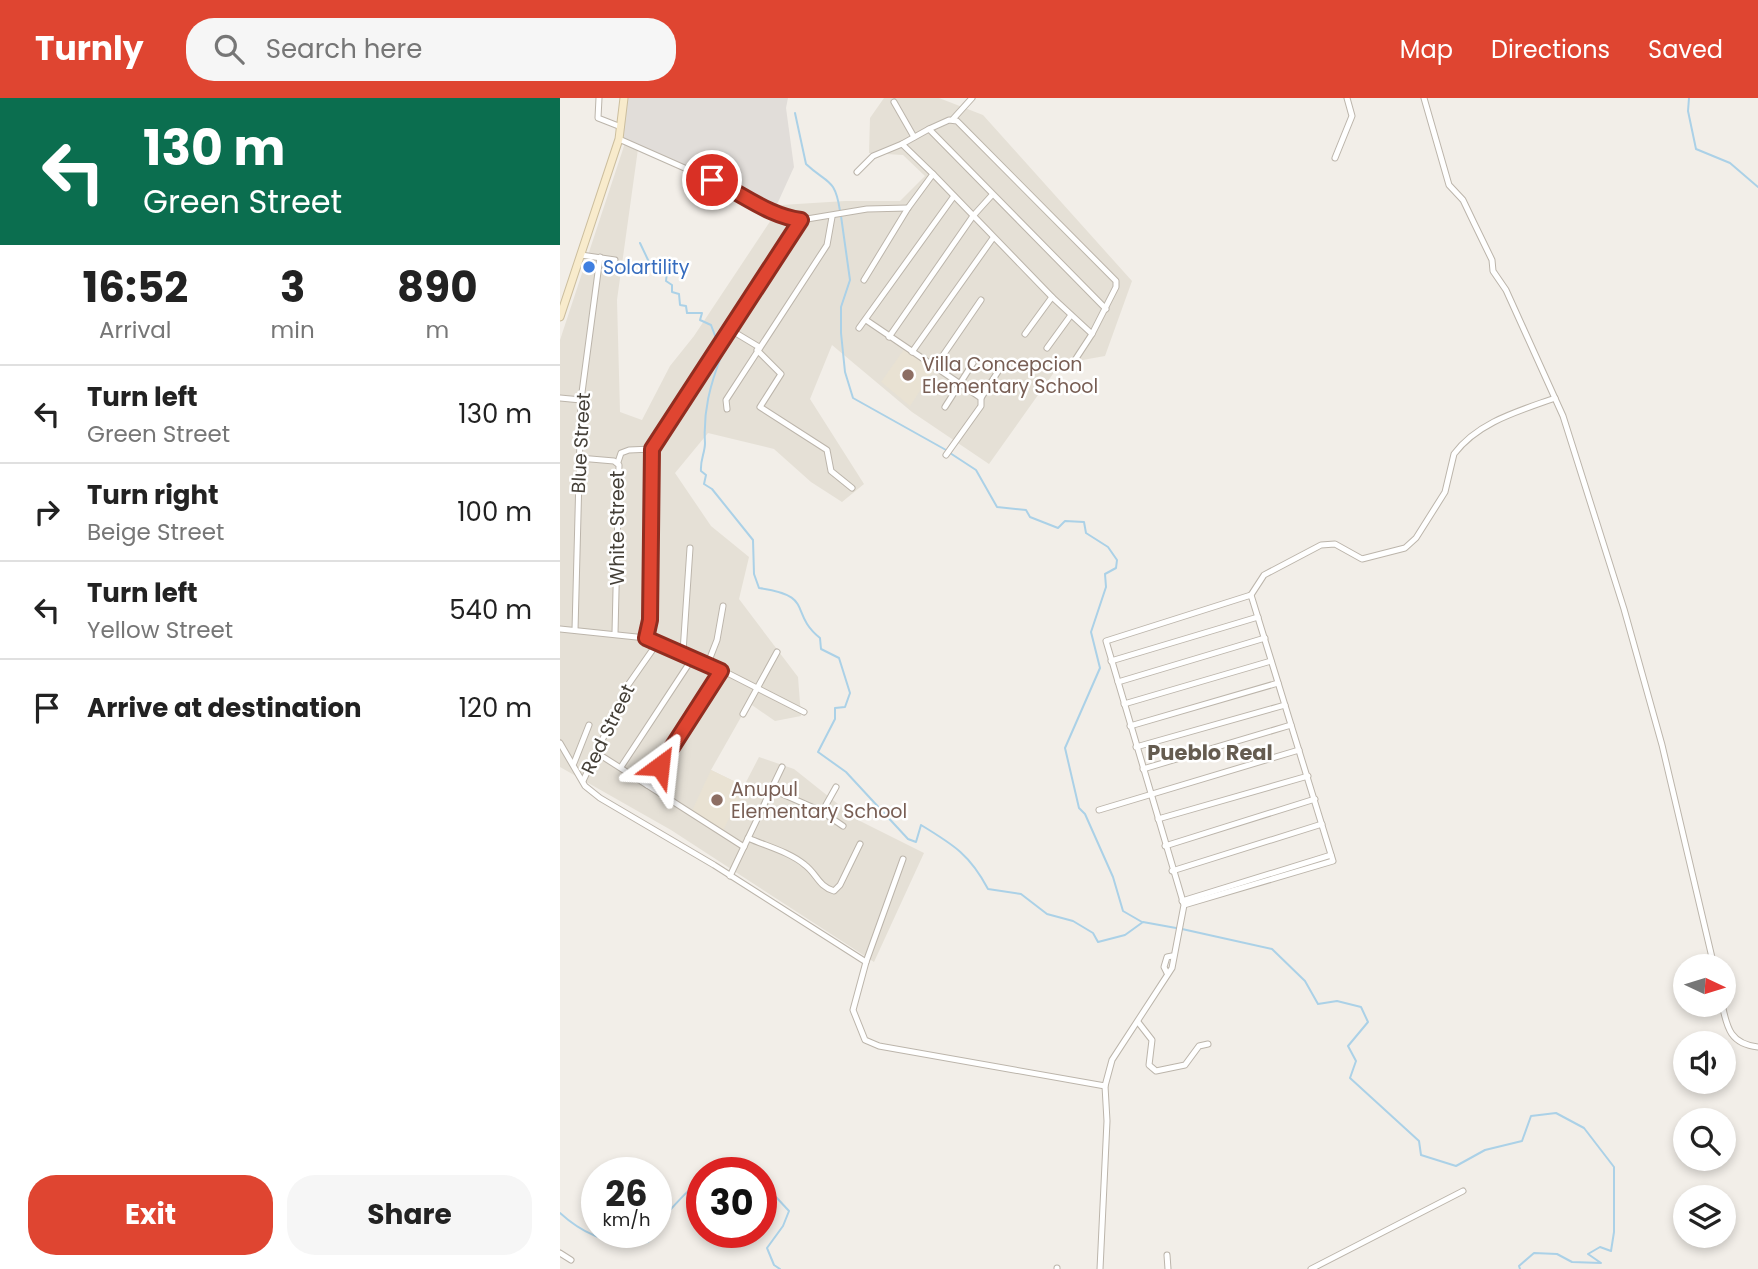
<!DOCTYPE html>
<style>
:root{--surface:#fff;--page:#f6f6f6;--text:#222;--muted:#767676;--line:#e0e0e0;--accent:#df4531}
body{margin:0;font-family:Poppins,sans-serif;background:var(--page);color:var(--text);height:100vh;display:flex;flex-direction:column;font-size:26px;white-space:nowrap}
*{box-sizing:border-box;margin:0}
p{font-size:23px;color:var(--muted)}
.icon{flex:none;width:38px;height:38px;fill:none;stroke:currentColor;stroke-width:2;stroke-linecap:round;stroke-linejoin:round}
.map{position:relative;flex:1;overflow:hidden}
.side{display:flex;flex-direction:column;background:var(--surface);width:560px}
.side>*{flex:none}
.top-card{background:#0b6e4f;color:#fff;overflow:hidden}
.needle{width:46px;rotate:94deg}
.fabs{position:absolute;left:1113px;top:856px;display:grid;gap:14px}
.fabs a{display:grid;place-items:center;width:63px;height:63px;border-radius:50%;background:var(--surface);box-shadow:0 4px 10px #0003;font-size:35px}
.speed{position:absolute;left:21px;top:1059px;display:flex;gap:14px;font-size:35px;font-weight:700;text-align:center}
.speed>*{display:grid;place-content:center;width:91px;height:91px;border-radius:50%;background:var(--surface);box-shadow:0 4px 10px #0003;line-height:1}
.speed small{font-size:18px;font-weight:400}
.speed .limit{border:10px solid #d22;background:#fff;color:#111}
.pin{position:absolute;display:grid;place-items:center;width:60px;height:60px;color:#fff;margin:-30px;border:4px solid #fff;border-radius:50%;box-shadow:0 2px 7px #0007}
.me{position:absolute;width:77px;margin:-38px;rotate:30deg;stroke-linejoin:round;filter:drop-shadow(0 0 5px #0008)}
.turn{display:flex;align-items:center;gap:24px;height:147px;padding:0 28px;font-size:32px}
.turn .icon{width:91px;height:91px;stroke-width:2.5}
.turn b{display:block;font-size:49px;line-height:60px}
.eta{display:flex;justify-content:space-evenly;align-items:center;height:119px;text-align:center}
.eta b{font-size:42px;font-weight:700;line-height:49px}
.primary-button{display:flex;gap:14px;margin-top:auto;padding:14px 28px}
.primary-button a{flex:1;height:80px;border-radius:28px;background:var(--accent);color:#fff;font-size:28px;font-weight:700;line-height:80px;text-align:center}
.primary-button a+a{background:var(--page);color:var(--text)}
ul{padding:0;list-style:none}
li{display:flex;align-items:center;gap:21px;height:98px;padding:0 28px;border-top:2px solid var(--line)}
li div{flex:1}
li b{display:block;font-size:26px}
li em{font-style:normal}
header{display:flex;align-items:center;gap:42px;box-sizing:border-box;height:98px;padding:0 35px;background:var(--accent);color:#fff}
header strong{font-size:33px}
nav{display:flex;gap:38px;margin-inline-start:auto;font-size:24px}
.search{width:490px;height:63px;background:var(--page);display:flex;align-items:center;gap:18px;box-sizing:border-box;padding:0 24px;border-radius:28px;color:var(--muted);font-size:26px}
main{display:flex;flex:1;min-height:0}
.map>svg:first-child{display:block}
.residential{fill:#e5e0d6}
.industrial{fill:#e1ddd9}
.education{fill:#e9e2d3}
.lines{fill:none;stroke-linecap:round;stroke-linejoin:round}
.stream{stroke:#abd1e7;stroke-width:2}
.street-casing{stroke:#bcb5ab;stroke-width:7}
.secondary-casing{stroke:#ccbe9d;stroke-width:9}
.street{stroke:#fff;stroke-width:5}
.secondary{stroke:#f8ebcc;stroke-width:7}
.route-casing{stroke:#912d20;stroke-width:18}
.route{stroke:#df4531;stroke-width:12}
.shop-dot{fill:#3f7fe0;stroke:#fff;stroke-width:2.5}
.education-dot{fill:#8d6e63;stroke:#fff;stroke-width:2.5}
.labels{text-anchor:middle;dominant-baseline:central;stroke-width:5;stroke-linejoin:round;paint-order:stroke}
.shop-label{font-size:19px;fill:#366cbe;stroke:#fff;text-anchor:start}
.education-label{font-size:19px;fill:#785e54;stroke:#fff;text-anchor:start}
.street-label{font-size:19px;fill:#443f37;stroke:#fff}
.neighbourhood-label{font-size:21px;font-weight:bold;fill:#655c50;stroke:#fff}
</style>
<header>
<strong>Turnly</strong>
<div class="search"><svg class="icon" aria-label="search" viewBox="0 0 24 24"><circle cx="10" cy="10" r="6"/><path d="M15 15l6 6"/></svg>Search here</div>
<nav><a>Map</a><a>Directions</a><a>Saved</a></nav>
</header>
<main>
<section class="side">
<div class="top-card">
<div class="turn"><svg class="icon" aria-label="left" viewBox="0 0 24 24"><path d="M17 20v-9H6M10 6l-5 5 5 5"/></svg><div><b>130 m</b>Green Street</div></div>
</div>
<div class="eta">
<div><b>16:52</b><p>Arrival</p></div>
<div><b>3</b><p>min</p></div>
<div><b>890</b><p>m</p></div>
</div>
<ul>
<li><svg class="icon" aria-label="left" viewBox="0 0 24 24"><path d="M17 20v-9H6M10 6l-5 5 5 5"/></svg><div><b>Turn left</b><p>Green Street</p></div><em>130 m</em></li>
<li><svg class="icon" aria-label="right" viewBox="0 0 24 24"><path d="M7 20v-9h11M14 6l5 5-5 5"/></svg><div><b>Turn right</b><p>Beige Street</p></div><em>100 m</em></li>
<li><svg class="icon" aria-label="left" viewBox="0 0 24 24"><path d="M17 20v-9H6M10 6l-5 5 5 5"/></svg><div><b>Turn left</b><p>Yellow Street</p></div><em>540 m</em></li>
<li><svg class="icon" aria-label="arrive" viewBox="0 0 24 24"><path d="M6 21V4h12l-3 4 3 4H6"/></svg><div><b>Arrive at destination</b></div><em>120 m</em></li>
</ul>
<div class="primary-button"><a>Exit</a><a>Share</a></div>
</section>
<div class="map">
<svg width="1198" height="1171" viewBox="0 0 1198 1171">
<rect width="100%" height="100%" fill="#f2eee8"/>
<path class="residential" d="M324,0H379L423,17L572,183L545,258L500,266L429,366L352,314L272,247L250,301L304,386L282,404L251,384L214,351L148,335L115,375L151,428L189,459L179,501L238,579L241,618L215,623L189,605L151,672L184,688L199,659L234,671L298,722L364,755L314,864L111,732L0,669V242L65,45L78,51L57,202L60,314L82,322L110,268L134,238L221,107L285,103H340L365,78L343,57L309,55L310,20Z"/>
<path class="industrial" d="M67,0H228L226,10L234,69L214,113L63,42Z"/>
<g class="education">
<path d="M345,250L375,270L350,308L321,284Z"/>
<path d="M151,672L184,688L163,733L131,715Z"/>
</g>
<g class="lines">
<g class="stream">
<path d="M1129,0L1128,13L1136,51L1170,65L1198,89"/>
<path d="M235,15L246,66C267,86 275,79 280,113"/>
<path d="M281,118L290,182L281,209V235L285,274L293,300L386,352"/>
<path d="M80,145L89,164L107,174L106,183L112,187V194L119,196L120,207L126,208L127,215H142L140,222L151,227L162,256C150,287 143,313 145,345C145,355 140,362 141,373L146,377L144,386L152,391L193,442L194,476L199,490C256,498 228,514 260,540L261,551L279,560L290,595L285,609L275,610V621L258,654L286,674L348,741L356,744L361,727C394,747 410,757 428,791L461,796L487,816L513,823L533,835L538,844L565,837L583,824L616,830"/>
<path d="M390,355L416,372L437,409L466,412L470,419L498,430L505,423L524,424L526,435L548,449L557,462L556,470L545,476L546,489L531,534L540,570L505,650L519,710L525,716L553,779L563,813L582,824"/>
<path d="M622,831L712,851L745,883L758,906L777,903L801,909L808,924L788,948L796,963L790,980L859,1043L861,1057L896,1068L925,1052L962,1043L971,1018L996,1015L1024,1030L1054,1069V1134L1051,1153L1040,1149L1028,1156L1041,1165L1012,1164L997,1156L974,1155L959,1168L960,1171"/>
<path d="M201,1102L216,1099L229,1113L223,1128L207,1150L214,1167L220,1171"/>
<path d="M0,1115C25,1138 54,1149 88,1144L95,1134"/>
<path d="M96,1132C101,1120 130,1089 142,1082"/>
</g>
<defs>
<g id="street">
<path d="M39,0L38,20L61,29"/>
<path d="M864,0L889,87L903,102L914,125L932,162L933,173L946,192L1003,318L1064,511L1102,647L1154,868"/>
<path d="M334,4L354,39"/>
<path d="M393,21L412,0"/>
<path d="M369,31L389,22L397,23L556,183V189L532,236"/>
<path d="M59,41L181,95L224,120L241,122L307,111L348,110"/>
<path d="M775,60L792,18L787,0"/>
<path d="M297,74L313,58L342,46"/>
<path d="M373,76L492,199L532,236L515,262"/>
<path d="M21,157L55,162"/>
<path d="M304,182L348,110L373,76L342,46L369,31L546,211"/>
<path d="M306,222L421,300V308L386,357"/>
<path d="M299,230L394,98"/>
<path d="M169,231L199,249"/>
<path d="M465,236L492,199"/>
<path d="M329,239L413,118L432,97"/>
<path d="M487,250L511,217"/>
<path d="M197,252L221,276L200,309L267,352L271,373L292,390"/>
<path d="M352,254L433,140"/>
<path d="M375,269L421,202"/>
<path d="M0,300L21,302"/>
<path d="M421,300L439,272"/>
<path d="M385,309L413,265"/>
<path d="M167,311L166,302L267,147L272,119"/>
<path d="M19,360L54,363L59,367L55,535"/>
<path d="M58,364L61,355L69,352L92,351"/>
<path d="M691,497L704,477L761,447L775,446L802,461L845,450L856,440L885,394L894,356C918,324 959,313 995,300"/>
<path d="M0,531L86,540L134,558L244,614"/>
<path d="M15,532L21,302L40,159"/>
<path d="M86,540L90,522L92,351L241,122"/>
<path d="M123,554L130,450"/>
<path d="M551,563L698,519"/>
<path d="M148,565L157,542L163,508"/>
<path d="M558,584L705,540"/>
<path d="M564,606L711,563"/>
<path d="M183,616L217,554"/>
<path d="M570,628L718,585"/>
<path d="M0,645L25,688L40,700L154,767L306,864L293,912L305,942L319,948L545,988"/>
<path d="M576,649L725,607"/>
<path d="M37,655L184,749"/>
<path d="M14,665L29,627"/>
<path d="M61,669L134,558"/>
<path d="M583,671L731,627"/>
<path d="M23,683L68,587L98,544"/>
<path d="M87,687L161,573"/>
<path d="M211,691L261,713L283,728"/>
<path d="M539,712L739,652"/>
<path d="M262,714L276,689"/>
<path d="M598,721L748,678"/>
<path d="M188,740C206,748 230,754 245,767C257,776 258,788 274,793L280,787L300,746"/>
<path d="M605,748L755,701"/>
<path d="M612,773L762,726"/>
<path d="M170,778L222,669"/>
<path d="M622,803L771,757"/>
<path d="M306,864L343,761"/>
<path d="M607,875L604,869L607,859L612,858"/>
<path d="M1162,906C1167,931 1171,946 1198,949"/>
<path d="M578,924L592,942L589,967L596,973L625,967L639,948L648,946"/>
<path d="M0,1155L11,1162"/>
<path d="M607,1157L608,1171"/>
<path d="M497,1170V1171"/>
<path d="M540,1171L547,1023L545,988L552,962L612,870L624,807L546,543L691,497L773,763L624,807"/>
<path d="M751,1171L903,1093"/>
</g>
<path id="secondary" d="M0,219L59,41L64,0"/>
</defs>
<use href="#street" class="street-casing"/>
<use href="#secondary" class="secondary-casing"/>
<use href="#street" class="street"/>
<use href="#secondary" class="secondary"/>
</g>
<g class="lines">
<defs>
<path id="route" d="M100,668L161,573L86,540L90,522L92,351L241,122C208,118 182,95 152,82"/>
</defs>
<use href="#route" class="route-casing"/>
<use href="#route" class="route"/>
</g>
<circle class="shop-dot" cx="29" cy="169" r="7"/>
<g class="education-dot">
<circle cx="348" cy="277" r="7"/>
<circle cx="157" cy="702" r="7"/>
</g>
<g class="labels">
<g class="shop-label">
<text x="43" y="169">Solartility</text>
</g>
<g class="education-label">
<text x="362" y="266">Villa Concepcion<tspan x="362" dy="22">Elementary School</tspan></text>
<text x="171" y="691">Anupul<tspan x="171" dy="22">Elementary School</tspan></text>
</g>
<g class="street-label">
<text transform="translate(21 345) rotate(-87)">Blue Street</text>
<text transform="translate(57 430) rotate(-90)">White Street</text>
<text transform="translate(48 631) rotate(-64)">Red Street</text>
</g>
<g class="neighbourhood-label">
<text x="650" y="654">Pueblo Real</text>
</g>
</g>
</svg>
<div class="fabs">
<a><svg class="needle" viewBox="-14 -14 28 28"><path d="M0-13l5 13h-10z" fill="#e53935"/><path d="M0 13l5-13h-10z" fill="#767676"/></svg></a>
<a><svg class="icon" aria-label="sound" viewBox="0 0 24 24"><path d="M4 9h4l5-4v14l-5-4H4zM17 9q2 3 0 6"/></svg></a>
<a><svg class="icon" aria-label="search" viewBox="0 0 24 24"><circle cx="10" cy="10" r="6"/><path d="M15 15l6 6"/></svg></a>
<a><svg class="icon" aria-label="layers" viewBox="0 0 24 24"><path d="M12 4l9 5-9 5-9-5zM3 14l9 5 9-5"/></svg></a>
</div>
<div class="speed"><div>26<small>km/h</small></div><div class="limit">30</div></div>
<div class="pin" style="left:152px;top:82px;background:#d93025"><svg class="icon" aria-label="arrive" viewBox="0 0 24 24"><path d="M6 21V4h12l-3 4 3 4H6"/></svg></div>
<svg class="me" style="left:100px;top:668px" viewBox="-20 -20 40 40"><path d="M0-17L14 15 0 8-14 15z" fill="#df4531" stroke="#fff" stroke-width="4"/></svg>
</div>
</main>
